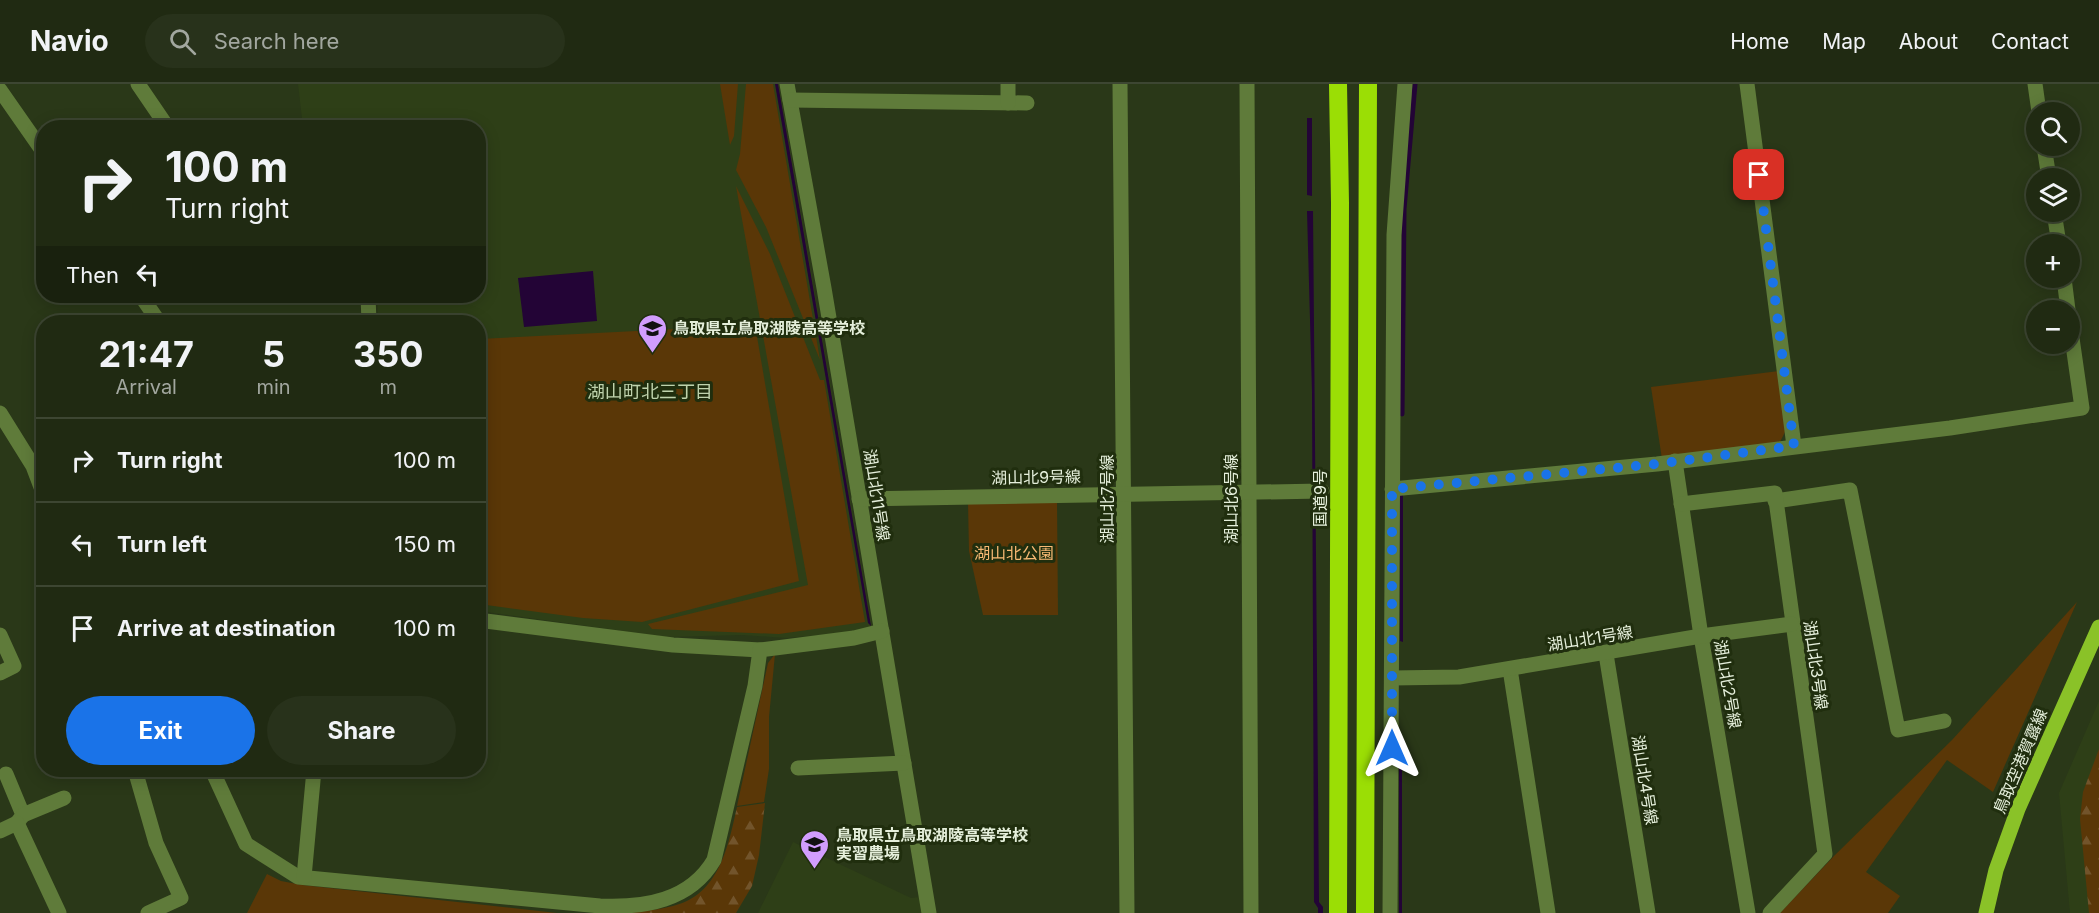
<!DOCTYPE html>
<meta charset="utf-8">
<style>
:root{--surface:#202a12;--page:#28321b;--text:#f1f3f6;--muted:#a2a79f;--line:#3d4632;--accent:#1a73e8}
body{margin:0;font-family:Inter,"Noto Sans JP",sans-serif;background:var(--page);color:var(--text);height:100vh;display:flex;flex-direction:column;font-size:22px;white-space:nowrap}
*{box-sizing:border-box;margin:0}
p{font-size:20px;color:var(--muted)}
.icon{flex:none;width:33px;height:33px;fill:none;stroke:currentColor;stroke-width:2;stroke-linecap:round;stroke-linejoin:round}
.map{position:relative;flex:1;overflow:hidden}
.sheet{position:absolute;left:36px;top:231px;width:450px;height:462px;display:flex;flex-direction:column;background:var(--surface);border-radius:24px;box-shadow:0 3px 15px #0003,0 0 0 2px var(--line)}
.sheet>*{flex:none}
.top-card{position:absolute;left:36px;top:36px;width:450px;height:183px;border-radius:24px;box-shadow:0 3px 15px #0003,0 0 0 2px var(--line);background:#202a12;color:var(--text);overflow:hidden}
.controls{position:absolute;left:2026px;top:18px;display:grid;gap:12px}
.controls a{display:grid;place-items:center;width:54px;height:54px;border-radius:50%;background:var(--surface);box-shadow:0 3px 15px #0003,0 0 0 2px var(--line);font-size:30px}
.pin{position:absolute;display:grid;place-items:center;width:51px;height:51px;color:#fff;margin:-26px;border-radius:12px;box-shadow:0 3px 9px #0006}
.me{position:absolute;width:66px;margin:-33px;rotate:0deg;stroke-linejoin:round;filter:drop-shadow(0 0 4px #0008)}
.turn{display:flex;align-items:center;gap:21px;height:126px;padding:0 30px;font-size:27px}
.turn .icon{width:78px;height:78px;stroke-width:2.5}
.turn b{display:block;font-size:42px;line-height:51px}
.then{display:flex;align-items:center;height:57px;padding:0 30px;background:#0003;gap:12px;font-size:22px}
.eta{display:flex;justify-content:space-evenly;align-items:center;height:102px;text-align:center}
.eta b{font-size:36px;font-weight:700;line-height:42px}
.cta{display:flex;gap:12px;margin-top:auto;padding:12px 30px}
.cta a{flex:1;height:69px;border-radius:36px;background:var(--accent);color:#fff;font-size:24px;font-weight:700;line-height:69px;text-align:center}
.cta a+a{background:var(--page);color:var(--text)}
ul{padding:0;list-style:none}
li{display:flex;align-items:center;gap:18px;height:84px;padding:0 30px;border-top:2px solid var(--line)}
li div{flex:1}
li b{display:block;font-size:22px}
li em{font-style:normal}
header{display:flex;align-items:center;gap:36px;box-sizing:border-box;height:84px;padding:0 30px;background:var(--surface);border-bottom:2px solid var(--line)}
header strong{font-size:28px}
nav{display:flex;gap:33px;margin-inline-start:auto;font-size:21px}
.search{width:420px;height:54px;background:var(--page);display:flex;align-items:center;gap:15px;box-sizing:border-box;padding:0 21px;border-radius:33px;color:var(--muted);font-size:22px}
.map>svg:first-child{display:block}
.built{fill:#2e3f17}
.green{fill:#5a3707}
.forest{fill:url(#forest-firs)}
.water{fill:#230436}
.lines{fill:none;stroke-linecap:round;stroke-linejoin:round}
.stream{stroke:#230436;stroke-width:5}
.minor{stroke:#5f7b3a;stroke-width:15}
.major{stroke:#8ac228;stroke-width:15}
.highway{stroke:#9bde05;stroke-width:18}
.route{stroke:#1a73e8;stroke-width:10;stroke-dasharray:0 18}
.labels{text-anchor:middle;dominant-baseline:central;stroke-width:6;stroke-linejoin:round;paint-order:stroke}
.poi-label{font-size:16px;font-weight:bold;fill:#e5efdb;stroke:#202e0e;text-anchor:start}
.street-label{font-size:16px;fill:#e5efdb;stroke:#202e0e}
.park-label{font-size:16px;fill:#f7b974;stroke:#202e0e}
.neighbourhood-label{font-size:18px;fill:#bfd2ac;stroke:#202e0e}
</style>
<header>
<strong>Navio</strong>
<div class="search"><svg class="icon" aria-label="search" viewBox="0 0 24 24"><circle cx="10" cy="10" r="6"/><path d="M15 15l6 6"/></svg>Search here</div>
<nav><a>Home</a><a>Map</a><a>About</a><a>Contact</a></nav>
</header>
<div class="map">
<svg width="2099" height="829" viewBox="0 0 2099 829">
<defs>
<pattern id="forest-firs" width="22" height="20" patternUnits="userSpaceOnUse" patternTransform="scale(1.5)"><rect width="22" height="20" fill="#5a3707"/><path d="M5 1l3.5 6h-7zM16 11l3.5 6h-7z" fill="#72542b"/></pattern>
</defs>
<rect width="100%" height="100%" fill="#2a3818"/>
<g class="built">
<path d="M298,0H779L872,543L845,549L786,554L742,551L666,553L479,527L478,238H378L377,212H478V44L303,43Z"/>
<path d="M2099,617V829H2070L2059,709Z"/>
<path d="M793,758L911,814L920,813L923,829H758Z"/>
</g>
<g class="green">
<path d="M720,0H738L734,52L730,61Z"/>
<path d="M746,0H773L820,276L766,143L736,86L740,70Z"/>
<path d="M736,102L770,170L820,296H824L865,538L779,550L652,545L648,540L808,501Z"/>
<path d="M755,241L799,497L642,538L583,534L479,520V255Z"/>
<path d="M1779,287L1787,344L1780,358L1662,375L1651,303Z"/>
<path d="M1057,415L1058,531H983L969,467L968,418Z"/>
<path d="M2077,518L1993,708L1947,676L1866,788L1900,812L1888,829H1780L1834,772L1952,656Z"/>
<path d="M775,570L769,633V685L764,718L737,722L768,579Z"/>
<path d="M267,790L281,797L302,801L557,829H247Z"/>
</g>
<g class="forest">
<path d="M2099,665V829H2089L2080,735L2083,708Z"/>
<path d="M765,719L759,771L752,802L736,829H627C642,827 658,826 673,822C719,811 728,763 737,723Z"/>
</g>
<g class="water">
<path d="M775,0H778L789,63L871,542L868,539Z"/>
<path d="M1307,34H1312V112L1307,111Z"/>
<path d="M1307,127H1313L1319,818L1323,823V829H1318V824L1314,818L1312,308Z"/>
<path d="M593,187L597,237L524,243L518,194Z"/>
<path d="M1400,410H1403V558L1400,557Z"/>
<rect x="1399" y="650" width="3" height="179"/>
</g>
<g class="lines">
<path class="stream" d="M1402,330L1404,125L1415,0"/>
<g class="minor">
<path d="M138,0L168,44"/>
<path d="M787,0L824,204L929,829"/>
<path d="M1120,0L1127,829"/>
<path d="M1247,0L1251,829"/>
<path d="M1747,0L1794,362"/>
<path d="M2035,0L2039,28"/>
<path d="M0,6L44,69"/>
<path d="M790,16L1027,19"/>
<path d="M1008,19V0"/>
<path d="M2044,62L2049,94"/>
<path d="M2054,128L2059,160"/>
<path d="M2064,194L2068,226"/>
<path d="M141,212L159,238"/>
<path d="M368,212L369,238"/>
<path d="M0,329L33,382L44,411"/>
<path d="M1675,377L1701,552L1748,829"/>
<path d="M1392,405L1657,380L1950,344L2082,324L2070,240"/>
<path d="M859,415L1322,407"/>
<path d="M1775,417L1850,406L1898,646L1944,637"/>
<path d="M1681,420L1775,409L1825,770L1770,829"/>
<path d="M478,536L673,561L760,566"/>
<path d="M0,551L14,582L0,589"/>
<path d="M1606,570L1648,829"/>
<path d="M1510,585L1548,829"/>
<path d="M1392,594L1459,593L1701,552L1792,540"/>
<path d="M798,684L904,679"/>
<path d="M135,686L156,759L181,814L148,829"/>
<path d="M212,686L246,760L298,793L600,822C644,824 690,817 714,776L755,602L760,566L854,554L882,547"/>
<path d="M6,690L23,731L17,739"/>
<path d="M23,731L64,714"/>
<path d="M0,747L17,739L59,829"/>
<path d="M304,793L314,686"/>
<path d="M1390,829L1394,151L1405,0"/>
</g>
<path class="major" d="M1986,829L1996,786L2018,725L2099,543"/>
<g class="highway">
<path d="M1338,0L1340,119L1338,829"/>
<path d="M1365,829L1368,0"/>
</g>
</g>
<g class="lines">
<path class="route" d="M1392,664V405L1657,380L1794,362L1759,91"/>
</g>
<defs>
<symbol id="school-pin" viewBox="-11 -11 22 30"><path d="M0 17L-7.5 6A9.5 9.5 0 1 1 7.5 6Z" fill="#d19dfd" stroke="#202e0e"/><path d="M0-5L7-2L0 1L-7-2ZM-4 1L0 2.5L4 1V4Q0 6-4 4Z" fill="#111"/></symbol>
</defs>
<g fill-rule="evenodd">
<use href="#school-pin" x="636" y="228" width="33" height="45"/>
<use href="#school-pin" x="798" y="744" width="33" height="45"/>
</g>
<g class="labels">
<g class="poi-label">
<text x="673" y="244">鳥取県立鳥取湖陵高等学校</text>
<text x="836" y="751">鳥取県立鳥取湖陵高等学校<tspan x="836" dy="18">実習農場</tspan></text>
</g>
<g class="street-label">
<text transform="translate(1036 393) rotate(-1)">湖山北9号線</text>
<text transform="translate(877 411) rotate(81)">湖山北11号線</text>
<text transform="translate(1320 414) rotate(-90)">国道9号</text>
<text transform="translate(1107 415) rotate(-90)">湖山北7号線</text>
<text transform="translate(1231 415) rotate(-90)">湖山北6号線</text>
<text transform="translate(1590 554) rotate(-9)">湖山北1号線</text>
<text transform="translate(1816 581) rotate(82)">湖山北3号線</text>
<text transform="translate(1728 600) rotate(80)">湖山北2号線</text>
<text transform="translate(2020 677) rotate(-67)">鳥取空港賀露線</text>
<text transform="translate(1645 696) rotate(81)">湖山北4号線</text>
</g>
<g class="park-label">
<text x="1014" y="469">湖山北公園</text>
</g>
<g class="neighbourhood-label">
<text x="650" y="307">湖山町北三丁目</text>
</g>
</g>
</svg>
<div class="controls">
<a><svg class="icon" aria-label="search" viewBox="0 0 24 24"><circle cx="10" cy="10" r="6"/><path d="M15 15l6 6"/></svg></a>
<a><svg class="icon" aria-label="layers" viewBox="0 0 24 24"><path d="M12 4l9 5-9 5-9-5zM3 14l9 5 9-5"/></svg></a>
<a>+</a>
<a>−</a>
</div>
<div class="pin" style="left:1759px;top:91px;background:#d93025"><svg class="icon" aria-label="arrive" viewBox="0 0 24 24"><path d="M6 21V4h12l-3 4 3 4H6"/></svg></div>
<svg class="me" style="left:1392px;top:664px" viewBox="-20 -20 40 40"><path d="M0-17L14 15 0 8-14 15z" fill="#1a73e8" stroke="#fff" stroke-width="4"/></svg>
<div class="top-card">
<div class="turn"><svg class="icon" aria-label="right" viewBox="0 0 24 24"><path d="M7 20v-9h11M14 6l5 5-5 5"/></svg><div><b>100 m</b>Turn right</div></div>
<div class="then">Then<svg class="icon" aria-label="left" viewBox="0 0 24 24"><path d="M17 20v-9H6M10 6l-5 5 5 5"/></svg></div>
</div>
<section class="sheet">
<div class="eta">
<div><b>21:47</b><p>Arrival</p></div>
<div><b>5</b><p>min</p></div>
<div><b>350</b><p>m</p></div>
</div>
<ul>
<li><svg class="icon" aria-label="right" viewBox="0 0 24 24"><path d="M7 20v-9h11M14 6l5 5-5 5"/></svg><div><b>Turn right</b></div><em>100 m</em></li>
<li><svg class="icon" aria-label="left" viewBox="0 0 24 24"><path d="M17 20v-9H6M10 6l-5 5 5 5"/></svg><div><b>Turn left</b></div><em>150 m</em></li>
<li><svg class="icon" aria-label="arrive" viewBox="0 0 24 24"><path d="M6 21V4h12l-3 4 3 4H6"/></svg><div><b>Arrive at destination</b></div><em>100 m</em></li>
</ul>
<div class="cta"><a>Exit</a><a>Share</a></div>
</section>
</div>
